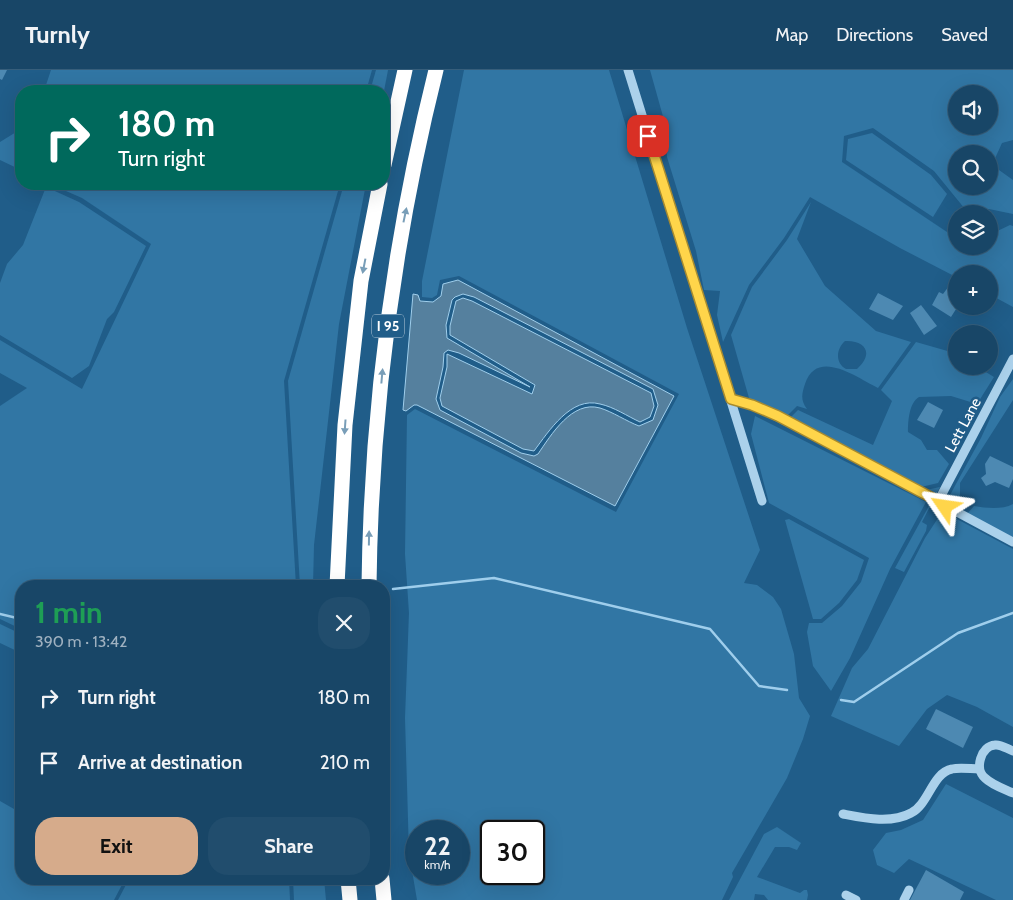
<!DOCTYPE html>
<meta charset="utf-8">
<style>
:root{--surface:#184667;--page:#214d6d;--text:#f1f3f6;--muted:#9fb1c0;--line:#365e7b;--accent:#d6ab8b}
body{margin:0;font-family:Cabin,sans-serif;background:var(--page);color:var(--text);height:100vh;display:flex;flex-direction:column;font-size:19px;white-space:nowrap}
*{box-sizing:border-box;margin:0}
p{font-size:16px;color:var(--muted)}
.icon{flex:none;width:28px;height:28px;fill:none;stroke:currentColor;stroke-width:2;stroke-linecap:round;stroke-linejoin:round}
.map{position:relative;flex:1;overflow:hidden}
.side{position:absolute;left:15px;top:510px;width:375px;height:305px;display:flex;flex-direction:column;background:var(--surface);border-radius:20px;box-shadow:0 5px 20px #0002,0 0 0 1px var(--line)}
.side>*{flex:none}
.top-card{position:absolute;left:15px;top:15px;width:375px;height:105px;border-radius:20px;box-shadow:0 5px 20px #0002,0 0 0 1px var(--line);background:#00695c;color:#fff;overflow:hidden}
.controls{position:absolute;left:948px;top:15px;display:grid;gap:10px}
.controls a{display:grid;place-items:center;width:50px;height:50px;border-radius:50%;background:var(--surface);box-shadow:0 5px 20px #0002,0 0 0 1px var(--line);font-size:25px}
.speed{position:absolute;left:405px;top:750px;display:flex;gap:10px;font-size:25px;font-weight:700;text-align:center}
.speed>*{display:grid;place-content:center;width:65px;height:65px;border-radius:50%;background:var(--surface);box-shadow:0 5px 20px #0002,0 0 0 1px var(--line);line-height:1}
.speed small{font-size:12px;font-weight:400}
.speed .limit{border:2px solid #111;border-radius:8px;background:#fff;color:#111}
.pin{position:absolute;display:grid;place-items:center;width:42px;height:42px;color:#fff;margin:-21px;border-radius:10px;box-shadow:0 2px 8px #0006}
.me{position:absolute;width:55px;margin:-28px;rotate:302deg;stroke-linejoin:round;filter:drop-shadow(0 0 4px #0008)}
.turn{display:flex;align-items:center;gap:18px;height:105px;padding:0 20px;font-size:22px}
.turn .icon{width:65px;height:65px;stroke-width:2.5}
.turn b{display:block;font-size:35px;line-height:42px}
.round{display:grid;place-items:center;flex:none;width:52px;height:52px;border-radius:20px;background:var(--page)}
.head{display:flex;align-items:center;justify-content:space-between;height:85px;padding:0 20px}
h1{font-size:30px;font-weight:700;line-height:38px;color:#1e9e55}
.cta{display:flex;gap:10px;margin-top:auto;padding:10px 20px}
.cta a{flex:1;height:58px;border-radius:20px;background:var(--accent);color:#111;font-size:20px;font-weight:700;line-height:58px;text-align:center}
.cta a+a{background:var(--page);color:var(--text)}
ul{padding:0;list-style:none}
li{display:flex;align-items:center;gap:15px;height:65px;padding:0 20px}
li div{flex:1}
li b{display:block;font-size:19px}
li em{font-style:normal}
header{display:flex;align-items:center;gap:30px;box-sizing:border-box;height:70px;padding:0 25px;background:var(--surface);border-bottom:1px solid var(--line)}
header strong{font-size:24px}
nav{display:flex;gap:28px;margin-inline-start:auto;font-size:18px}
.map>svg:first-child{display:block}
.green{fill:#3176a4;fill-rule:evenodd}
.water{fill:#55809e;stroke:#9fceec;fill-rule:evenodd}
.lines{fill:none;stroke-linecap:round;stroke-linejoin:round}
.stream{stroke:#9fceec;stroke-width:2.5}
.building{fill:#4d89b2}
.minor{stroke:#abd1eb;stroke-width:9}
.highway{stroke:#fff;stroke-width:15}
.oneway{fill:#799eb8}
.route-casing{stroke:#a68a30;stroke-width:12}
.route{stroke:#ffd54a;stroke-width:9}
.labels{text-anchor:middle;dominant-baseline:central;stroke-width:5;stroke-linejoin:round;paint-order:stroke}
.shield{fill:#205d89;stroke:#bccedc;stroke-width:1}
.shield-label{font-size:14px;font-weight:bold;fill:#fff}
.street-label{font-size:15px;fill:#fff;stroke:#205d89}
</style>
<header>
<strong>Turnly</strong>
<nav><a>Map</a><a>Directions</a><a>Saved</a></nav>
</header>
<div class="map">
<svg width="1013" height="830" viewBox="0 0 1013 830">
<rect width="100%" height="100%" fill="#205d89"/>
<g class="green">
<path d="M51,0H372L366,21H44Z"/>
<path d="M376,0H388L384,21H370Z"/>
<path d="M464,0H609L687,258L760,480L744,513L757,515L773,527L781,539L794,584L799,628L810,646L803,669L787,708L732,803L733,807L722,830H417L409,783L405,648L409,543L405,484L407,345L415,339L616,442L679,324L459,206L440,210L437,225L432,228L422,227V211ZM416,761H459V804H416ZM491,761H534V804H491Z"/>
<path d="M650,0H1013V70L1002,73L992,95L1013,110V144L989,139H965L934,101L873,58L844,66L842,92L956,168V176H989V165L1010,155L1013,156V237L989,224V204H956V207L900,178L810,127L784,168L749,215L723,272L717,245L720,221L704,220L696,181L667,87L664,50ZM956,24H989V56H956ZM956,84H989V116H956Z"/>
<path d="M21,59V100L0,90V72Z"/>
<path d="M872,63L931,105L947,124L933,147L846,90L848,69Z"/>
<path d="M50,114H340L284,311L296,516H21V559L0,549V336L27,318L0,303V270L82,319L151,174L82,128Z"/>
<path d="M344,114H366L339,254L314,475L313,516H300L288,311Z"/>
<path d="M46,117L79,132L146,176L114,242L107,249L89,296L72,308L0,265V213L7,194L23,175Z"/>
<path d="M811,132L797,169L825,216L876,261L911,272L878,318C856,307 817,278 805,314C802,323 800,330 807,339L797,336L786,347L921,421L940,417L922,452L927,455L926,461L904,502L895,498L930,434L929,429L757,342H753L731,265L752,217L787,170ZM845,271C866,270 874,284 857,299H846C835,293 836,279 845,271Z"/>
<path d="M916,272L951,282L956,285V296H976L994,307L977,334L951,326L919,327C909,333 908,351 908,362L921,370L927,380H937L949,394L938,413L921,417L790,348L798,340L873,375L892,331L881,320Z"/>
<path d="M1013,309V330L960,413V430L950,425L981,368L1000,327Z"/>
<path d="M755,346L926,432L890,499L850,588L831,621L813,596L807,562L809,553H822L842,536L861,512L869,488L769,433L751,364Z"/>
<path d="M1013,434V468L967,444L974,436C986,438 1002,440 1013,434Z"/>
<path d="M940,445L953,447L1013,479V657L977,637L947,625L927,639L899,676L831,646L852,598L868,579L925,468Z"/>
<path d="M789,449L864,490L857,510L839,533L821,549H813L785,450Z"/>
<path d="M0,554L21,564V583L0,573Z"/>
<path d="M946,714L1013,748V830H996L909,789L894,803L877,795L873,780L886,763L901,760L923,750Z"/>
<path d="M0,731L21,743V809H125L114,830H0Z"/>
<path d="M777,757L801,773L797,780L789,777H775L757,807L800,823L804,820H807L808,825L807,830H768L764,825L755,824L754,830H729L764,764Z"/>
<path d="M129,809H289L290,830H118Z"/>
<path d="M293,809H324L326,830H294Z"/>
</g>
<g class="water">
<path d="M458,210L674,326L615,436L417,335H414L406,341L403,340L413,224L418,225L420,231L433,232L441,226L443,214ZM463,224L474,227L653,319L658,335L653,350L639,356C626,351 613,342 600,338C572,330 551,365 538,384L534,386L521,383L440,340L436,329L443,297L444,283L448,280L459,283L530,317L447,268L446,255L452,230L455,227Z"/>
<path d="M463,228L472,231L651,323L654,336L650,347L640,352C627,346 614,337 600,334C571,326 549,361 534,381L523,379L442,336L440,328L447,297V284L532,324L535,315L450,265V256L456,231Z"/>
</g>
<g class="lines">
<g class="stream">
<path d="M393,519L494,508L710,559L759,616L787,620"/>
<path d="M0,544L21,549"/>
<path d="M841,630L854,632L958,563L1013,543"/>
</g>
</g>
<g class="building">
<path d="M0,0H7L2,10L0,9Z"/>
<path d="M949,216L956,221V236H958L951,247L932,235L939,222L943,224Z"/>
<path d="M878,223L903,236L893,250L869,239Z"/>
<path d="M921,235L937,256L924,265L910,243Z"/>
<path d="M928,332L943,340L934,358L917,350Z"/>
<path d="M990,386L1013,397V409L1009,418L995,412L986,416L981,408L986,404L985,394Z"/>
<path d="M936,639L973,657L963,678L926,659Z"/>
<path d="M926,800L964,822L960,830H910Z"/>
</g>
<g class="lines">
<g class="minor">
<path d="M628,0L762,431"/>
<path d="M731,329L752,335L778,346L1013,472"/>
<path d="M943,434L941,426L1013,289"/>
<path d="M1013,681C1007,679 1001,674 995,675C981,676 974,699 985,708C992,715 1004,719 1013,723"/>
<path d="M843,744C864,748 891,754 911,743C929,734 932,703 952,699C960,697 971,699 979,699"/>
<path d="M846,825L856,830"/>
<path d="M904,830L909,820"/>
</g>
<g class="highway">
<path d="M384,95L405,0"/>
<path d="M337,516L345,355L361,211L380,114"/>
<path d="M369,516C371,343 394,168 436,0"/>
<path d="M348,809L350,830"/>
<path d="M382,809L384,830"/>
</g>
</g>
<defs><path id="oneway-solid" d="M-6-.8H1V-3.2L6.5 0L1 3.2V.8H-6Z" transform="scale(1.25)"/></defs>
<g class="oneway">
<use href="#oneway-solid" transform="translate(405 145) rotate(-78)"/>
<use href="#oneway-solid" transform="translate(364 196) rotate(101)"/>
<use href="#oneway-solid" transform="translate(382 306) rotate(-85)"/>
<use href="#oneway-solid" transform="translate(345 357) rotate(94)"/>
<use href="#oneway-solid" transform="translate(369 468) rotate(-89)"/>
</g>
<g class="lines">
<defs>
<path id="route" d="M648,66L731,329L752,335L778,346L938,431L945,437"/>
</defs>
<use href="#route" class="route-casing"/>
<use href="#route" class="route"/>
</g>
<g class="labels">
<rect class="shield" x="372" y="244.5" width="32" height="23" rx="4"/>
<g class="shield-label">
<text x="388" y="256">I 95</text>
</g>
<g class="street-label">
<text transform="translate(963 355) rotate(-62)">Lett Lane</text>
</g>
</g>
</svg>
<div class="controls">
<a><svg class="icon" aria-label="sound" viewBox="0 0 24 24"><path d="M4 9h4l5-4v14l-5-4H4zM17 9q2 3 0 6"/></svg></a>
<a><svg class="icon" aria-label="search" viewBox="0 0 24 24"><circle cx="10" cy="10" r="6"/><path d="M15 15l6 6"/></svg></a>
<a><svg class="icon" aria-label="layers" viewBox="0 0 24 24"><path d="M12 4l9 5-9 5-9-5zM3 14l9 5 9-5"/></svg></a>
<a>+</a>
<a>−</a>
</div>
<div class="speed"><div>22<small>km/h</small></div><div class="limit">30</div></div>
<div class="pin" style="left:648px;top:66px;background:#d93025"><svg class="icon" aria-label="arrive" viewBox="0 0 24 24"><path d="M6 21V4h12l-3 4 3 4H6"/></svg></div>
<svg class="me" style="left:945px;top:437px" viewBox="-20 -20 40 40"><path d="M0-17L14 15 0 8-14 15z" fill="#ffd54a" stroke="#fff" stroke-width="4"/></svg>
<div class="top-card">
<div class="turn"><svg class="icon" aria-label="right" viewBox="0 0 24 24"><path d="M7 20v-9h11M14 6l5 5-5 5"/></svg><div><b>180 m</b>Turn right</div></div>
</div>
<section class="side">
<div class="head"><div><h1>1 min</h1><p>390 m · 13:42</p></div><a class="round"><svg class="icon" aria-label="close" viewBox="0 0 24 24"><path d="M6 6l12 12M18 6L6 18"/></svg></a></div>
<ul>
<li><svg class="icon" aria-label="right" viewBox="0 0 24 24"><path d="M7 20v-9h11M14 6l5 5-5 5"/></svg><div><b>Turn right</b></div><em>180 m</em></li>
<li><svg class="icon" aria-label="arrive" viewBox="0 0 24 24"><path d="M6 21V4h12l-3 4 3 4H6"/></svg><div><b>Arrive at destination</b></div><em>210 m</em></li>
</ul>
<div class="cta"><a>Exit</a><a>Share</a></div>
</section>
</div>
